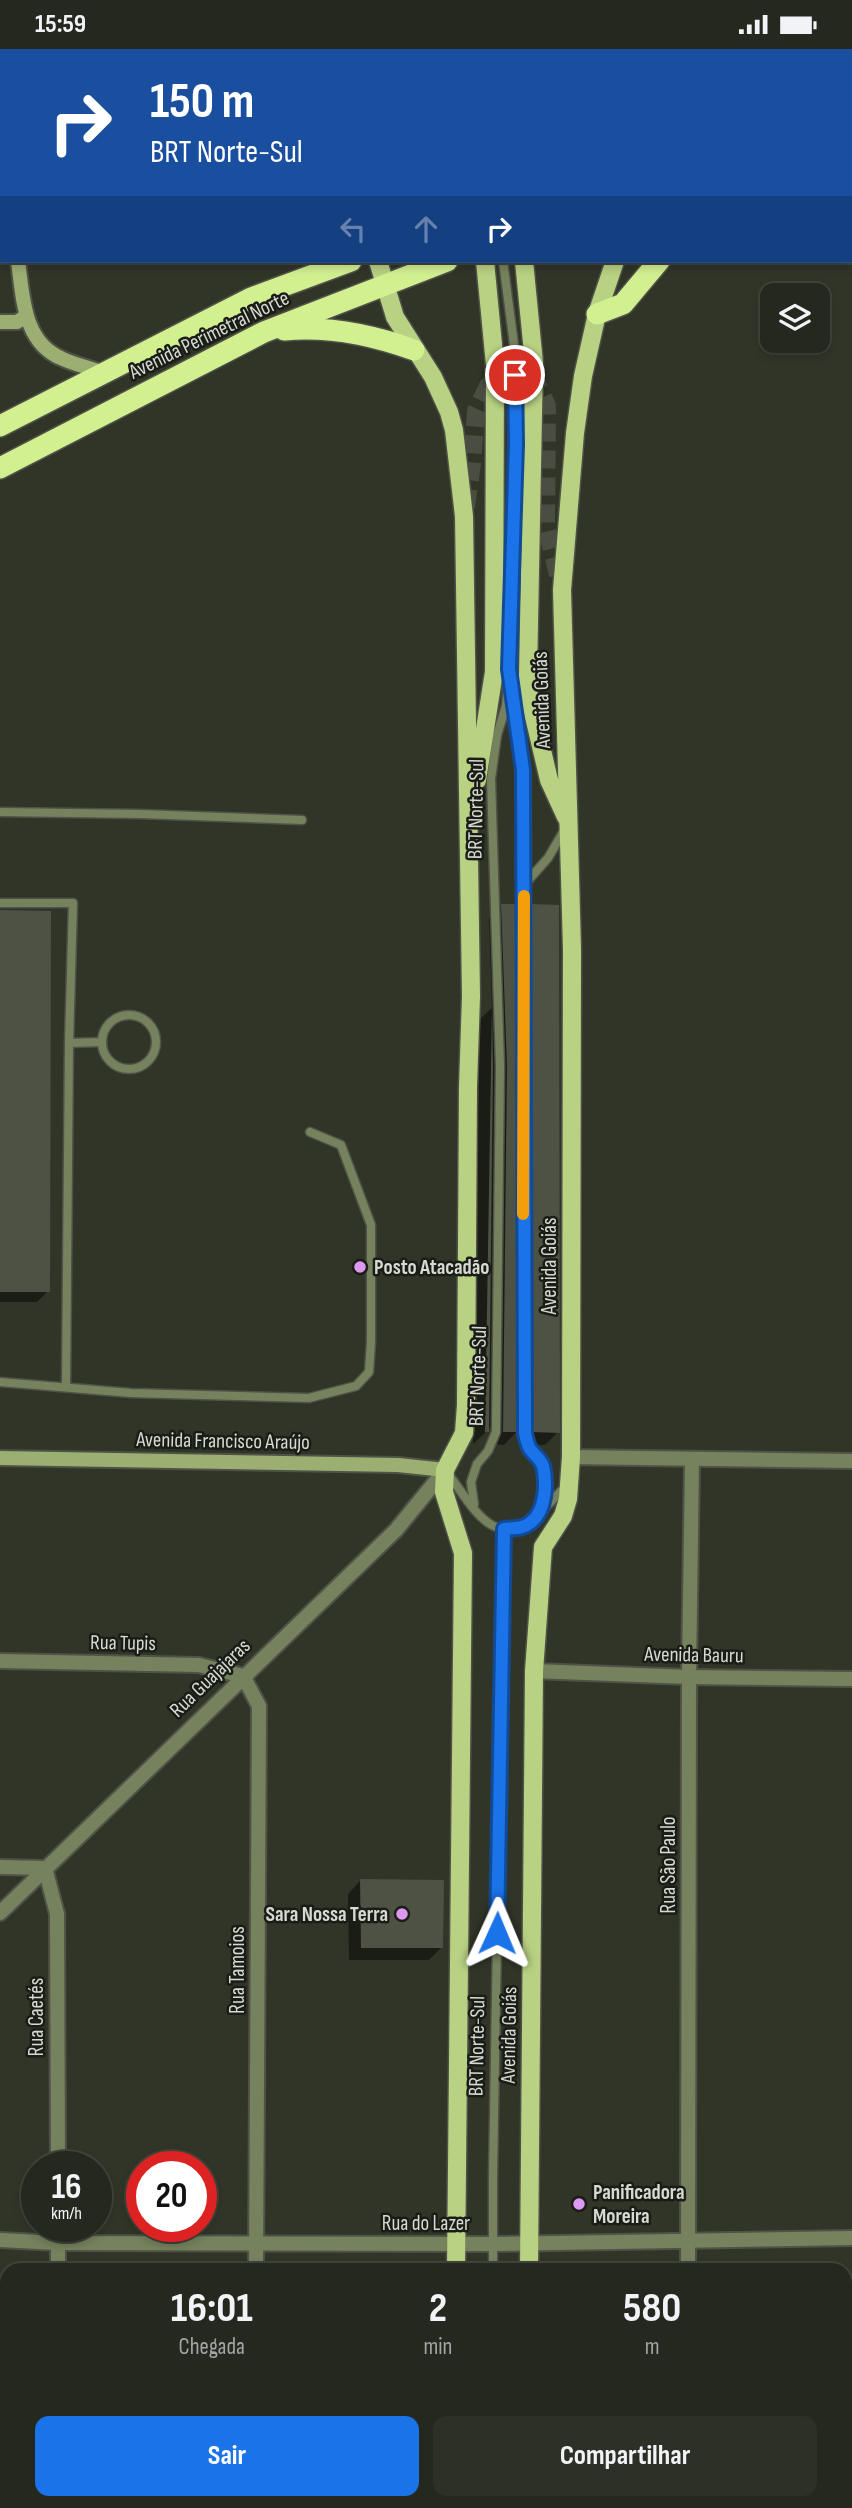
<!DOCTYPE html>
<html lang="pt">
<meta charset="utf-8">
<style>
:root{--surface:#25281e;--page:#2d3027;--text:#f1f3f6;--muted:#a3a6a4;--line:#42443c;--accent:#1a73e8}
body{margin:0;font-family:"Sofia Sans Condensed",sans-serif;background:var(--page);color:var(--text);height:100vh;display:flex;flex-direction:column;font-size:26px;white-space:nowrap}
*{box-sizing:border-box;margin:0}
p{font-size:23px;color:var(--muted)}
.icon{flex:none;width:38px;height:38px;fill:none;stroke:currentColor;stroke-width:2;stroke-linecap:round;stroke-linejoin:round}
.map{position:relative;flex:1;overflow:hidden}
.details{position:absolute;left:0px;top:2214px;width:852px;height:247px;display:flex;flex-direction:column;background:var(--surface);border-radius:21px 21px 0 0;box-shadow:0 4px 10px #0003,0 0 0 2px var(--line)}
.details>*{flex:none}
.guide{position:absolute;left:0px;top:0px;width:852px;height:214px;box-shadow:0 4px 10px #0003,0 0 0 2px var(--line);background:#1a4fa0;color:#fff;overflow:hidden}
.buttons{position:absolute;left:760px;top:234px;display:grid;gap:14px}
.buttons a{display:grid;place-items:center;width:70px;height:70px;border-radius:14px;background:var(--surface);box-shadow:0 4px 10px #0003,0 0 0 2px var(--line);font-size:35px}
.speed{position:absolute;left:21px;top:2102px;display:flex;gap:14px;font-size:35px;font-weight:700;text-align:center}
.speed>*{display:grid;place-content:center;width:91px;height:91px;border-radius:50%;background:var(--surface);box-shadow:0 4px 10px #0003,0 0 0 2px var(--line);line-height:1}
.speed small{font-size:18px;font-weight:400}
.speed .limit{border:10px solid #d22;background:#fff;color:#111}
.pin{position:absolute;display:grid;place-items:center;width:60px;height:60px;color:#fff;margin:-30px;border:4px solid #fff;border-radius:50%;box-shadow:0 2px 7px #0007}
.me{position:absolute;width:77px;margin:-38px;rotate:1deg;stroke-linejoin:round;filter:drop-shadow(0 0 5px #0008)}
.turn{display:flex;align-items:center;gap:24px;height:147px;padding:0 35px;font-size:32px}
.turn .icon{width:91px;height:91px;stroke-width:2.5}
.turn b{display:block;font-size:49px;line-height:60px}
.lanes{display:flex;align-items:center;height:66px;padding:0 35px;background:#0003;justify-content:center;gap:35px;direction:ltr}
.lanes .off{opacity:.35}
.eta{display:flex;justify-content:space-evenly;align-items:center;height:119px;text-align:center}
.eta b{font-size:42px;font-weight:700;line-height:49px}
.action{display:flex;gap:14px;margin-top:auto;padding:14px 35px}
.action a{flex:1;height:80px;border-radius:14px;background:var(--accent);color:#fff;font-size:28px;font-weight:700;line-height:80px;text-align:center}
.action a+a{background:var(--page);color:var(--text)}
.status{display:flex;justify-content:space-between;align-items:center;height:49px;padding:0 35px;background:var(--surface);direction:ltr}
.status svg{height:19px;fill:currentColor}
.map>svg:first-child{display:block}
.shadow{fill:#0007}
.building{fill:#4d5244}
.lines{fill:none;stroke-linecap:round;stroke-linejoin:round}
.primary-tunnel{stroke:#4a4e42;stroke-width:18;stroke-dasharray:18 9;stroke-linecap:butt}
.lane-casing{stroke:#4f5347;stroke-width:11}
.street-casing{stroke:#4f5347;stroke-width:18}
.secondary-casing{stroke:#4f5347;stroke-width:18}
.primary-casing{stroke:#4f5347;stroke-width:21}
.highway-casing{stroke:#4f5347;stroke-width:24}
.lane{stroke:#76825d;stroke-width:8}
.street{stroke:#76825d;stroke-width:14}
.secondary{stroke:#9caf73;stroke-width:14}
.primary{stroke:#b9d183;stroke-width:18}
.highway{stroke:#d3f091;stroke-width:21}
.lane-bridge-casing{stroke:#4f5347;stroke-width:11;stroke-linecap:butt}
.primary-bridge-casing{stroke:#4f5347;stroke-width:21;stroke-linecap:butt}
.lane-bridge{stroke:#76825d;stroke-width:8}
.primary-bridge{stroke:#b9d183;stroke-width:18}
.route-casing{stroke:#114b97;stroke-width:18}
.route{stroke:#1a73e8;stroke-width:12}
.slow{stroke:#f59e0b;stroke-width:12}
.poi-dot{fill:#df98f1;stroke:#1a1c16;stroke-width:2.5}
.labels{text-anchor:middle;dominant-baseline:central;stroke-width:5;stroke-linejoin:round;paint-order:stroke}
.street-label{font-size:21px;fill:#d7dad2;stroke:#1a1c16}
.poi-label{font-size:21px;font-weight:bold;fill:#d7dad2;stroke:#1a1c16;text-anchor:start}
</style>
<div class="status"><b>15:59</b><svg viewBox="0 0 49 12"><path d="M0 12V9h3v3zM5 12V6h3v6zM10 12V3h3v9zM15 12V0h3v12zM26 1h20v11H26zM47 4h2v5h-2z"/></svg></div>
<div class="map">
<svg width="852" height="2459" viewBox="0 0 852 2459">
<rect width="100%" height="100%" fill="#313528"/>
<g class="shadow">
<path d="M502,856L515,872L531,857L558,1383L545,1396L520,1395L519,1380L504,1396L491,1395V1378L473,1395L479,971L492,959L489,869Z"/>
<path d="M0,863L48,1242L37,1253H0Z"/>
<path d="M360,1832L441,1899L429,1911H349L348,1845Z"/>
</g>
<g class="building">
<path d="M501,855H517L518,1383H503L507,1017Z"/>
<path d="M530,855L559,856L560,1384L532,1383Z"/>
<path d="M0,861L51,862L50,1243H0Z"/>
<path d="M492,957L493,1017L489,1383H485Z"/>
<path d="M360,1830L444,1831L443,1899H361Z"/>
</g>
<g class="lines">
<path class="primary-tunnel" d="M466,458L472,415L476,362L488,337L512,331L537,335L547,357L546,477L561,537"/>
<defs>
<g id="lane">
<path d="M471,0V2"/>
<path d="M544,0L545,2"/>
<path d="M659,0L661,2"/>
<path d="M0,763L140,765L302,771"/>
<path d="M523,837L548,809L565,780"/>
<path d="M0,854H73L69,994L102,993"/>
<circle cx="129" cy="993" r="27"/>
<path d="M0,1333L131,1344L309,1349L356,1337L369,1323L371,1293V1176L341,1096L310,1083"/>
<path d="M66,1338L69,994"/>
<path d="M448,1425C461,1441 473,1464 490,1475C496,1479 504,1480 511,1479C543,1476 551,1445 542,1417C540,1409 534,1406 530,1399C527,1395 526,1389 525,1384L523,721L509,620"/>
<path d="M474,1455L471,1433L477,1415L488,1402L496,1383L500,1017L491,730L497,686L506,657L508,636"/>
<path d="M541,1463L566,1437"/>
<path d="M493,2221V2126L504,1480"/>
<path d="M491,2459V2454"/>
</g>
<g id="street">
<path d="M571,1408L852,1412"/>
<path d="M0,1612L199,1616L243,1627"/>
<path d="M534,1622L689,1628L852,1630"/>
<path d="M243,1627L259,1657L256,2221"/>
<path d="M0,1818L45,1819L57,1865L58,2118"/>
<path d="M0,1864L396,1481L445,1421"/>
<path d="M0,2191L58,2194L494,2195L852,2189"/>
<path d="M58,2221V2177"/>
<path d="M688,2221L689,1628L692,1411"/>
<path d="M56,2459V2454"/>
<path d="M251,2459V2454"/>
<path d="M682,2459V2454"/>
</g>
<g id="secondary">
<path d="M22,2V0"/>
<path d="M18,212C23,248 23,294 63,310C76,316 91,319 104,324"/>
<path d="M0,273H17L26,267"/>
<path d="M0,1409L398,1416L445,1421"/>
</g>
<g id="primary">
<path d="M425,0V2"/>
<path d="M454,0V2"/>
<path d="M491,0V2"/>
<path d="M517,0V2"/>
<path d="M378,212L395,268L433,328L449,363L454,381L464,467L471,947L468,1038L466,1356L464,1384L445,1421L444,1443L463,1504L456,2221"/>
<path d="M528,627L527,638L549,731L566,768"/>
<path d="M477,731L494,623"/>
<path d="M529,2221L534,1622L543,1498L563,1467L568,1450L571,1408L572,900L562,541L575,384L583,327L597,265L615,212"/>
<path d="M451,2459V2454"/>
<path d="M529,2459V2454"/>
</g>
<g id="highway">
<path d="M850,84L852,83"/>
<path d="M850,116H852"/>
<path d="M597,265L623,255L659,212"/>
<path d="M284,281C327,277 373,286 414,301"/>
<path d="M0,377L251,249L351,212"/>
<path d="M0,419L264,283L447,212"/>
</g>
</defs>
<use href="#lane" class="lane-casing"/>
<use href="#street" class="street-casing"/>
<use href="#secondary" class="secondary-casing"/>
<use href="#primary" class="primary-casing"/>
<use href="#highway" class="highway-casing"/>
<use href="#lane" class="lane"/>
<use href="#street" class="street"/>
<use href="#secondary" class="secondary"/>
<use href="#primary" class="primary"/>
<use href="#highway" class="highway"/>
<defs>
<path id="lane-bridge" d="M503,212L515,303L516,395L509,620"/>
<g id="primary-bridge">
<path d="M485,212L495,316L494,623"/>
<path d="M524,212L534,314L528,627"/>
</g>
</defs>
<use href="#lane-bridge" class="lane-bridge-casing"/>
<use href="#primary-bridge" class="primary-bridge-casing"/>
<use href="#lane-bridge" class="lane-bridge"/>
<use href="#primary-bridge" class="primary-bridge"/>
</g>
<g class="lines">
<defs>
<path id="route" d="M497,1884L504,1480C513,1479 523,1480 530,1474C546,1463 547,1434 543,1417C540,1409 534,1406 530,1400C527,1395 526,1389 525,1384L523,721L509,620L516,395L515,326"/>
</defs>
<use href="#route" class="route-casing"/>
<use href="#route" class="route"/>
<path class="slow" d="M523,1165L524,847"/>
</g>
<g class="poi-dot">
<circle cx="360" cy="1218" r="7"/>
<circle cx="402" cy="1865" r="7"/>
<circle cx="579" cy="2155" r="7"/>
</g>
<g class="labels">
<g class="street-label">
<text transform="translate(209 286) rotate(-26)">Avenida Perimetral Norte</text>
<text transform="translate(542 651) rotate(-92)">Avenida Goiás</text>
<text transform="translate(476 760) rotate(-89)">BRT Norte-Sul</text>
<text transform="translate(549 1217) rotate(-90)">Avenida Goiás</text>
<text transform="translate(478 1327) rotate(-88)">BRT Norte-Sul</text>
<text transform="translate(223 1392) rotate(1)">Avenida Francisco Araújo</text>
<text transform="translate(123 1594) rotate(1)">Rua Tupis</text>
<text transform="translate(694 1606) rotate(1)">Avenida Bauru</text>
<text transform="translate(210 1629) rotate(-44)">Rua Guajajaras</text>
<text transform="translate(668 1816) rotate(-90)">Rua São Paulo</text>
<text transform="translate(237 1921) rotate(-90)">Rua Tamoios</text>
<text transform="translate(36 1968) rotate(-90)">Rua Caetés</text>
<text transform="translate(509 1986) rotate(-89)">Avenida Goiás</text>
<text transform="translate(477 1997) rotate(-89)">BRT Norte-Sul</text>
<text x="426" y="2174">Rua do Lazer</text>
</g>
<g class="poi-label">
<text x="374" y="1218">Posto Atacadão</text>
<text x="388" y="1865" text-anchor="end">Sara Nossa Terra</text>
<text x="593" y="2143">Panificadora<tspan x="593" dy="24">Moreira</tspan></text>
</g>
</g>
</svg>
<div class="buttons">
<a><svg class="icon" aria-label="layers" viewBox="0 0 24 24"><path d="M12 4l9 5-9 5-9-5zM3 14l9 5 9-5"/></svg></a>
</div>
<div class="speed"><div>16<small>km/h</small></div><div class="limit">20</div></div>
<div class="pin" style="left:515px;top:326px;background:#d93025"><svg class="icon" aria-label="arrive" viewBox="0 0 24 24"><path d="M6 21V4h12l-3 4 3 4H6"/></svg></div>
<svg class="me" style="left:497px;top:1884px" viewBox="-20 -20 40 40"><path d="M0-17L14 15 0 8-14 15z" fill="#1a73e8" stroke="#fff" stroke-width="4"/></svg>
<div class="guide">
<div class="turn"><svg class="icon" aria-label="right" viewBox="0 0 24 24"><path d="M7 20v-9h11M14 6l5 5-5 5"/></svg><div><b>150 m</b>BRT Norte-Sul</div></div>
<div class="lanes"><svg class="icon off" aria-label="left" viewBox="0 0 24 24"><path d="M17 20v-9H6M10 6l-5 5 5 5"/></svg><svg class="icon off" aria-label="ahead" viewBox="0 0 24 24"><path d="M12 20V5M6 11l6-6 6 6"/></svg><svg class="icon" aria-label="right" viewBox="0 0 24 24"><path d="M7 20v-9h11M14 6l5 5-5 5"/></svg></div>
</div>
<section class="details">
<div class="eta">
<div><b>16:01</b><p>Chegada</p></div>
<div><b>2</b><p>min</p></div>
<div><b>580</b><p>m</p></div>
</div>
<div class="action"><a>Sair</a><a>Compartilhar</a></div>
</section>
</div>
